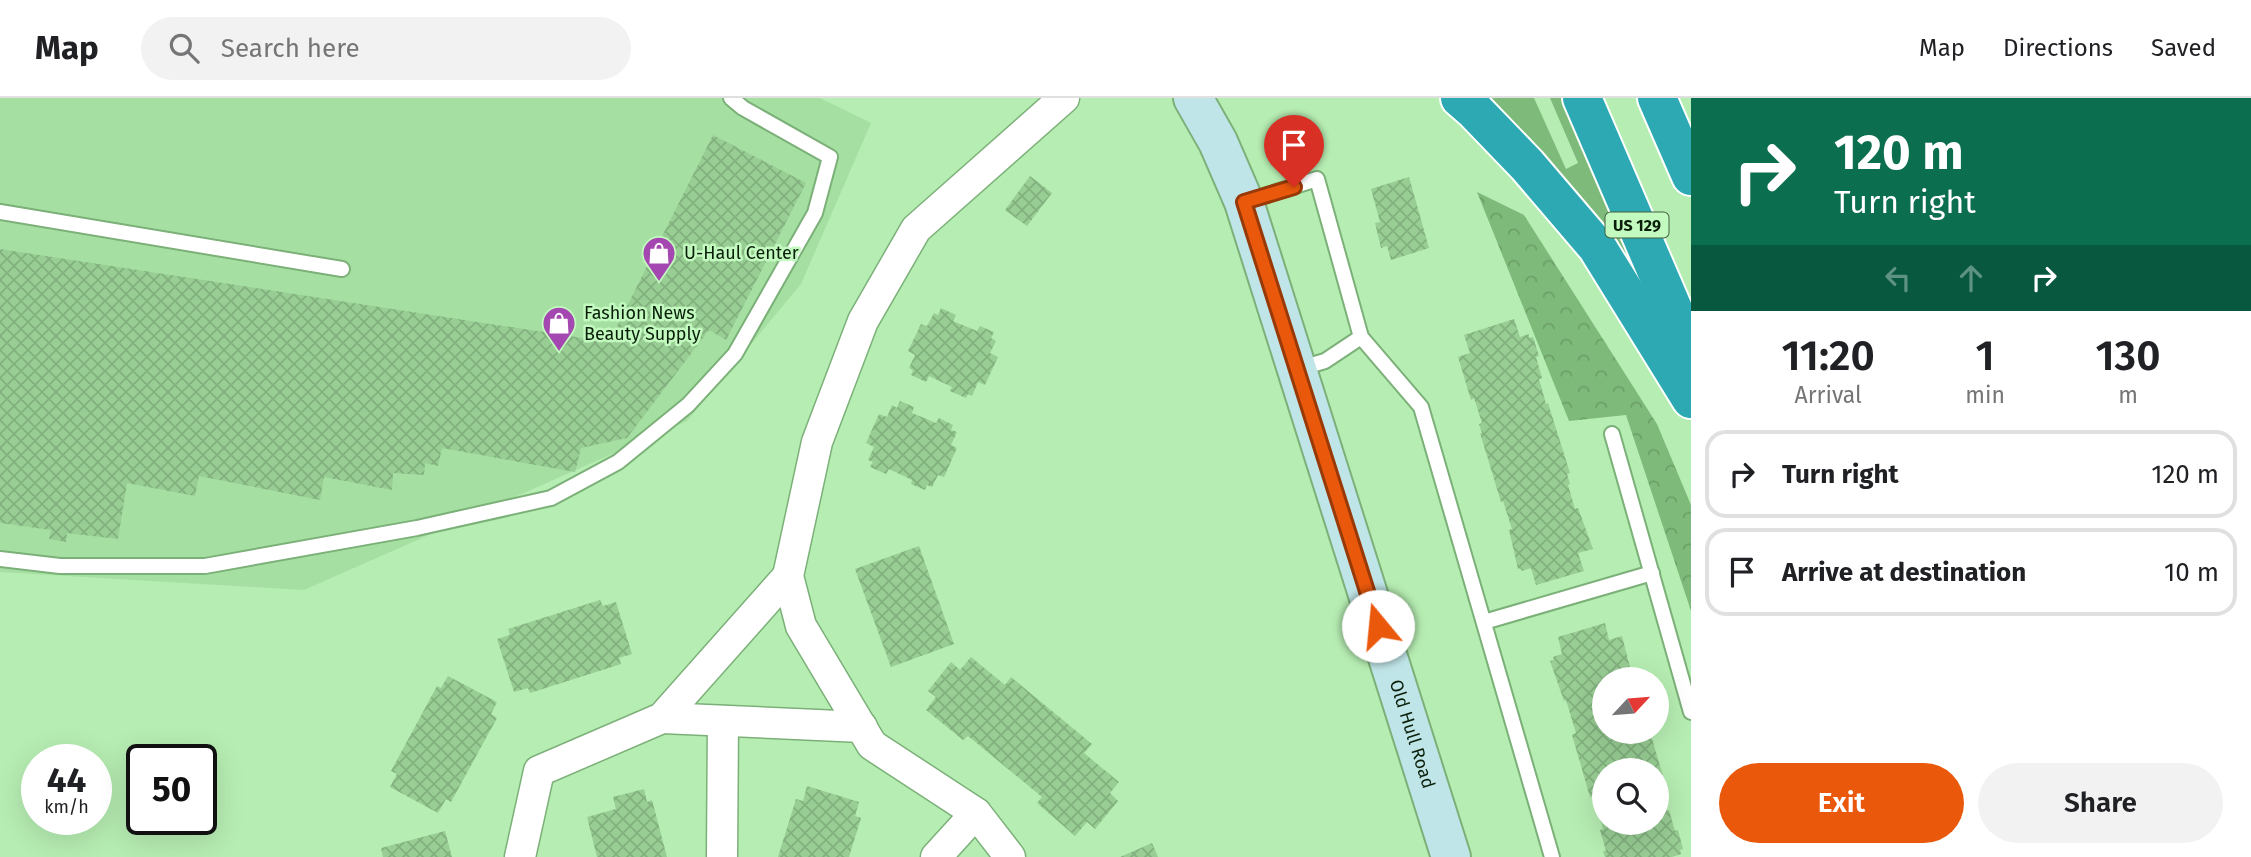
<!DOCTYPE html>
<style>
:root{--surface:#fff;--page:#f2f2f2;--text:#202124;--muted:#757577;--line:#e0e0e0;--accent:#ea580c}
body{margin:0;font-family:"Fira Sans",sans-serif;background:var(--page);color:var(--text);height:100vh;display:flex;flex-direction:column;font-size:26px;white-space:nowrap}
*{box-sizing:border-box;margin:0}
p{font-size:23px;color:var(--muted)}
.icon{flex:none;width:38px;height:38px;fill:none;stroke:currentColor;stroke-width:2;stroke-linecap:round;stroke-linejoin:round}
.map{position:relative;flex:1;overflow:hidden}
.drawer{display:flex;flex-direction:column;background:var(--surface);width:560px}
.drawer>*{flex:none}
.hud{background:#0b6e4f;color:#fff;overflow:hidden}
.needle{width:46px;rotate:64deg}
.fabs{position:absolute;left:1592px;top:569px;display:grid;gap:14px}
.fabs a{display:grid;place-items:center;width:77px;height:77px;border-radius:50%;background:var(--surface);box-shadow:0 7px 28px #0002;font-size:35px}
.speed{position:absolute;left:21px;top:646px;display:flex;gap:14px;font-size:35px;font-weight:700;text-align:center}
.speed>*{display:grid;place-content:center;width:91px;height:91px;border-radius:50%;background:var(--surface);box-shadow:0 7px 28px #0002;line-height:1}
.speed small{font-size:18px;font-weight:400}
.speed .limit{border:4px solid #111;border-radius:10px;background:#fff;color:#111}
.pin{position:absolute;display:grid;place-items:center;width:60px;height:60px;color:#fff;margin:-72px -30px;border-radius:50% 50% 50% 0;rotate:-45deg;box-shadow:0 0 7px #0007}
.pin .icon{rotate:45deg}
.me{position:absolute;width:77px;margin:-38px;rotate:343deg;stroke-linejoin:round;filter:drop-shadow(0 0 5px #0008)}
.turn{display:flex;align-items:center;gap:24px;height:147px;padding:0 28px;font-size:32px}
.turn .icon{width:91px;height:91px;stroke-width:2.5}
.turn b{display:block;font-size:49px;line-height:60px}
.lanes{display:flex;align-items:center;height:66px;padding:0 28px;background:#0003;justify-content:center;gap:35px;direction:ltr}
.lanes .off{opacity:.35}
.eta{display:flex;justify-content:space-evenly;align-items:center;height:119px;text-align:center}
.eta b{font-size:42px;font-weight:600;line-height:49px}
.cta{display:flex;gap:14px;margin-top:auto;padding:14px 28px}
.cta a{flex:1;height:80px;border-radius:42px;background:var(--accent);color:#fff;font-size:28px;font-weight:600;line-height:80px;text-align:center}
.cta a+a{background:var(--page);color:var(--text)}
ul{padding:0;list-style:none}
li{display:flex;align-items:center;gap:21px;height:88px;margin:0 14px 10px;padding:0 14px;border:4px solid var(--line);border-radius:21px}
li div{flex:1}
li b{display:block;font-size:26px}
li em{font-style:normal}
header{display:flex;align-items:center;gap:42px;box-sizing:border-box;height:98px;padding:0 35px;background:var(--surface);border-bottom:2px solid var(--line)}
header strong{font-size:33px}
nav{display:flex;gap:38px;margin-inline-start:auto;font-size:24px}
.search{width:490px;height:63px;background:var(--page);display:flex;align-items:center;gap:18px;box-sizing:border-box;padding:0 24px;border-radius:38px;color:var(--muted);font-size:26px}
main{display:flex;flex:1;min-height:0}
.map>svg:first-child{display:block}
.built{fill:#a5e0a2}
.green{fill:#7ebb7a}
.forest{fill:url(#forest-crowns)}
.building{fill:url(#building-cross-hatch);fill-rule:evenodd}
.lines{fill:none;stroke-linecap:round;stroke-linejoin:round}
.service-casing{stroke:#7cb079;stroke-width:18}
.minor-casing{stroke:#7cb079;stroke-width:33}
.secondary-casing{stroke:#7cb079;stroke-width:42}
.motorway-casing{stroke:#fff;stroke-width:42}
.service{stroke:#fff;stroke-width:14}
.minor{stroke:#fff;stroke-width:30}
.secondary{stroke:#c0e5e8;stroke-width:38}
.motorway{stroke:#2da9b3;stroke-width:38}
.route-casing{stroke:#983908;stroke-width:18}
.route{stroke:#ea580c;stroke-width:12}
.labels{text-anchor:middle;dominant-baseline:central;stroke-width:5;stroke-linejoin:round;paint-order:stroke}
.shield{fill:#c3fabf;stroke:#426140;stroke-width:2}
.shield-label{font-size:16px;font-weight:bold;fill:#0a1f0a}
.poi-label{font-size:18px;fill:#0a1f0a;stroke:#c3fabf;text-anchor:start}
.street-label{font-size:18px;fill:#0a1f0a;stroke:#c3fabf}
</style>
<header>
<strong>Map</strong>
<div class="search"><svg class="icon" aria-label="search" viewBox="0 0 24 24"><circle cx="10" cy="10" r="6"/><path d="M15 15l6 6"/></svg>Search here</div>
<nav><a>Map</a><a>Directions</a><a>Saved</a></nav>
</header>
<main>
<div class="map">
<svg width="1691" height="759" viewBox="0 0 1691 759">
<defs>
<pattern id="forest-crowns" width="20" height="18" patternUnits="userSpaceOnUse" patternTransform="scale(1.75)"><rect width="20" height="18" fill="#7ebb7a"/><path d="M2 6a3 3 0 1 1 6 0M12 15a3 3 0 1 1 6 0" fill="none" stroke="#6ca068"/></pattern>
<pattern id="building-cross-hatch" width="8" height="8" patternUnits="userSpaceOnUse" patternTransform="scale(1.75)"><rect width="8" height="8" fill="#98cd94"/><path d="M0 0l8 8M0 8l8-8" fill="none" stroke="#82b07e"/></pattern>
</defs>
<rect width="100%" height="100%" fill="#b6edb2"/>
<path class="built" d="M0,0H820L871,25L801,186L687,323L304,492L0,474Z"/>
<path class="green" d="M1476,0H1534L1566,71L1578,65L1550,0H1562L1628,153L1617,160Z"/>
<path class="forest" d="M1477,94L1524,117L1657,326L1691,407V513L1626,317L1569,323Z"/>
<g class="building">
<path d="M713,37L806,85L726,242L709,232L627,340L581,350L575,374L442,350L438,368L425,365L424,377L393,375L392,392L324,379L320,402L199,378L195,398L127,385L118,441L67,435L66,444L49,441L51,432L0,425V151L609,244Z"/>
<path d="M1030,78L1052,95L1027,128L1005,112Z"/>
<path d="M1409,79L1429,150L1391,162L1387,148L1381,150L1375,125L1380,124L1371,91Z"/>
<path d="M941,210L956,217L953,223L977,233L980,228L994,234L991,240L996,243L990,255L998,259L985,287L978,284L972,298L968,296L966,300L950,293L952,289L929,278L926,284L911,277L913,272L909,270L915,257L908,253L921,226L927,228L934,215L938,217Z"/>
<path d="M1514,221L1520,239L1529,236V240L1533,239L1539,258L1536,259L1542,280L1539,281L1546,306L1548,305L1570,375L1567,376L1570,386L1568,387L1575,411L1578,410L1593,451L1578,455L1584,473L1536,487L1531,470L1522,473L1520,470L1518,471L1509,432L1512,431L1503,403L1501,404L1480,335H1482L1479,326L1482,325L1474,300L1471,302L1458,259L1470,255L1464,237Z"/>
<path d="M900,303L914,309L912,315L936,325L939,320L953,327L951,332L957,334L951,347L957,350L944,379L938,377L932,389L927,387L925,392L911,386L912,382L889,371L886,376L870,369L873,364L868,362L874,349L866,345L879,316L887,319L892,307L897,310Z"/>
<path d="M919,448L954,546L891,569L855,471Z"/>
<path d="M600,502L603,508L616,504L632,556L619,560L621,566L530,595L528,590L514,594L497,541L510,537L508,531Z"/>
<path d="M1605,525L1609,542L1622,538L1633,581H1605V634H1650L1663,678L1660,679L1662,687L1659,688L1667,713L1669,712L1675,733L1678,732L1683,751L1680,752L1681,756L1672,759H1605L1603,753H1606L1600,732L1603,731L1594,698L1590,699L1572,637L1576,635L1566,602L1564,603L1550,563L1554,562L1553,559L1562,556L1558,539ZM1605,672H1657V724H1605Z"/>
<path d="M971,559L1005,587L1011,579L1092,646L1084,655L1119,684L1110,695L1118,703L1095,731L1087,724L1075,738L1037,705L1042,699L968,638L963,642L926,612L936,599L928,593L951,564L960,572Z"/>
<path d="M448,578L497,604L491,616L497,620L451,704L446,701L438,715L390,689L397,676L391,673L437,588L441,590Z"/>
<path d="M807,688L859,704L855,718L861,720L849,759H778L796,701L803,703Z"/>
<path d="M644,691L647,704L652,702L667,759H597L587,719L616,711L613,699Z"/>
<path d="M445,733L452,759H383L381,750Z"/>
<path d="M1152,745L1158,759H1120Z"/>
</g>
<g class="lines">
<defs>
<g id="service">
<path d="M1245,104L1317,81L1361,239L1421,309L1552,759"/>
<path d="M0,114L342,171"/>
<path d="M1298,271L1325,263L1361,239"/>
<path d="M1612,336L1691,614"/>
<path d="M0,461L60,468H205L417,430L551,400L618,364L688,307L735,256L815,115L830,59L743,10L731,0"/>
<path d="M1484,524L1652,475"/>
</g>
<g id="minor">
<path d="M662,620L862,629"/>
<path d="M520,759L539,673L662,620L788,478"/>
<path d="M722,759L723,623"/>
<path d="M936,759L976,715"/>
<path d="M1010,759L976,715L872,647L801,528L788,478L817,344L863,223L916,131L1064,0"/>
</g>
<g id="secondary">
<path id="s1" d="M1193,0L1218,44L1244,104L1451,759"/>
</g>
<g id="motorway">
<path d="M1460,0L1475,13L1527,67L1597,149L1691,301"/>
<path d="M1582,0L1691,253"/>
<path d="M1657,0L1691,78"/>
</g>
</defs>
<use href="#service" class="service-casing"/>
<use href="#minor" class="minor-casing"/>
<use href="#secondary" class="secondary-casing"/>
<use href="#motorway" class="motorway-casing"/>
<use href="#service" class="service"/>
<use href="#minor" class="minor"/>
<use href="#secondary" class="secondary"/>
<use href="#motorway" class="motorway"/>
</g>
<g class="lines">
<defs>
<path id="route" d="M1294,89L1244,104L1378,528"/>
</defs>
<use href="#route" class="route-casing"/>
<use href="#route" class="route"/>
</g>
<defs>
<symbol id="shop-pin" viewBox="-11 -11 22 30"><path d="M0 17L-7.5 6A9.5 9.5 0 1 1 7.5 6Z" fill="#a547b1" stroke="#c3fabf"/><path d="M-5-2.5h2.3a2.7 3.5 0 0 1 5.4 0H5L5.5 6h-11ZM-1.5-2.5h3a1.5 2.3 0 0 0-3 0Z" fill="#fff"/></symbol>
</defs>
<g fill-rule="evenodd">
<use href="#shop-pin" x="640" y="136" width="38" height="52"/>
<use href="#shop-pin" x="540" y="206" width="38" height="52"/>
</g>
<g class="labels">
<rect class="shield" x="1605.5" y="114.5" width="63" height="25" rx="5"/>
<g class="shield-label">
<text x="1637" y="127">US 129</text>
</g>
<g class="poi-label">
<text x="684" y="155">U-Haul Center</text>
<text x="584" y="215">Fashion News<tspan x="584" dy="21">Beauty Supply</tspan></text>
</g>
<g class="street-label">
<text stroke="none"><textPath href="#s1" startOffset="674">Old Hull Road</textPath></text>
</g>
</g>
</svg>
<div class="fabs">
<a><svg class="needle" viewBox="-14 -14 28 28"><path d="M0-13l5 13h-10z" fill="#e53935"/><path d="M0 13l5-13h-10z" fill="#757577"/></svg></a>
<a><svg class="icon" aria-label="search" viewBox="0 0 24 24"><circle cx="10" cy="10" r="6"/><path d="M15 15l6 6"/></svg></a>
</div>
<div class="speed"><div>44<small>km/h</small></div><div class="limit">50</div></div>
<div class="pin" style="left:1294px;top:89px;background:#d93025"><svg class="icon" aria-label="arrive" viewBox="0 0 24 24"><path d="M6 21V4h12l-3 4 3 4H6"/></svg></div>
<svg class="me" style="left:1378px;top:528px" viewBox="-20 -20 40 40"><circle r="19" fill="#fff"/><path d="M0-13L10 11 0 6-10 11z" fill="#ea580c"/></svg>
</div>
<section class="drawer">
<div class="hud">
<div class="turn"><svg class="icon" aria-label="right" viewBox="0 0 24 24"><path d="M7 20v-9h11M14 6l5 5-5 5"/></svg><div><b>120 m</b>Turn right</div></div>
<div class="lanes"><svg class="icon off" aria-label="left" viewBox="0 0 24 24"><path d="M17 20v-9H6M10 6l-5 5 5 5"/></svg><svg class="icon off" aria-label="ahead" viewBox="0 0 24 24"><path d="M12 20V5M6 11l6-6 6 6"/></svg><svg class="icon" aria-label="right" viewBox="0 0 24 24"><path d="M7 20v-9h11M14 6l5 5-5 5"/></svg></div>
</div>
<div class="eta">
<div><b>11:20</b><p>Arrival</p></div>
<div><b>1</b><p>min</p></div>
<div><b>130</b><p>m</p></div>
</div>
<ul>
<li><svg class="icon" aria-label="right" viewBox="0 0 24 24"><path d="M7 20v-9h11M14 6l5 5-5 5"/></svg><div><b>Turn right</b></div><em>120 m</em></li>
<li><svg class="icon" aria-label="arrive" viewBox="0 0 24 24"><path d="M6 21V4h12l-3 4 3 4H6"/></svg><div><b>Arrive at destination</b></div><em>10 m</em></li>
</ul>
<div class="cta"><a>Exit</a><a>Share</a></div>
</section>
</main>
